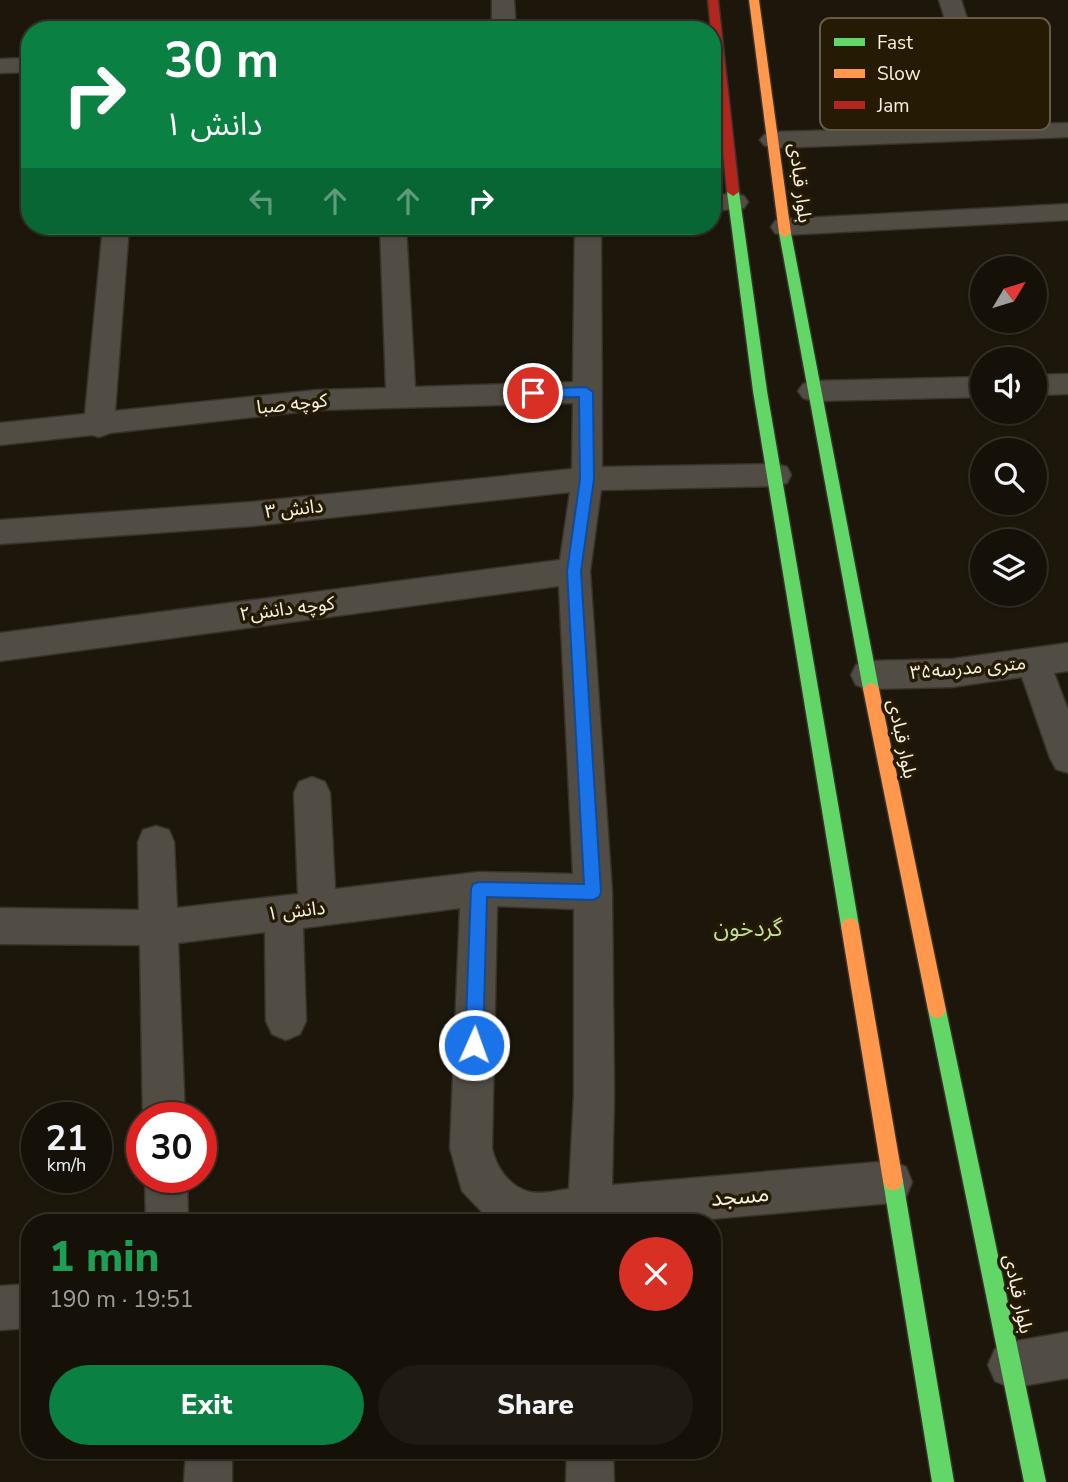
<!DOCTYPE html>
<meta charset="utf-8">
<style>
:root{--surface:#161108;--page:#1f1a12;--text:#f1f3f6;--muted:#9e9d9c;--line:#353129;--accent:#0b8043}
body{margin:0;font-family:"Nunito Sans","Noto Sans Arabic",sans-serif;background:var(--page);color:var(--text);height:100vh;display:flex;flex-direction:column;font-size:26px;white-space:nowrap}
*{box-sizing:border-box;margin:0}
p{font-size:23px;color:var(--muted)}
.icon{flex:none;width:38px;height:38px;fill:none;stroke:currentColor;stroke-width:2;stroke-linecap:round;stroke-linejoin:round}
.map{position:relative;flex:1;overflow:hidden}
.sheet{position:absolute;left:21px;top:1214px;width:700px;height:245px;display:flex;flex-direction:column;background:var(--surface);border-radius:28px;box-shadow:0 2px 5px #0004,0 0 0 2px var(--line)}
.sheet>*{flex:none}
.guide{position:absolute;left:21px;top:21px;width:700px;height:214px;border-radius:28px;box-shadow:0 2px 5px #0004,0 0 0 2px var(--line);background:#0b8043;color:#fff;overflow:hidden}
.needle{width:46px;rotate:52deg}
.fabs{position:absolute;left:970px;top:256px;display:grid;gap:14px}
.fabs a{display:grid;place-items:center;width:77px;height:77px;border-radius:50%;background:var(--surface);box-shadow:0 2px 5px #0004,0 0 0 2px var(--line);font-size:35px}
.speed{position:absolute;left:21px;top:1102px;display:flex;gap:14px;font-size:35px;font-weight:700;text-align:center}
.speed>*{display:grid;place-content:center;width:91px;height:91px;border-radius:50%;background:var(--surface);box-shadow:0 2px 5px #0004,0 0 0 2px var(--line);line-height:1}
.speed small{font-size:18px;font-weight:400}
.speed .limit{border:10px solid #d22;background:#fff;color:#111}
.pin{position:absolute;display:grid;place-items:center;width:60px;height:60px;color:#fff;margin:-30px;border:4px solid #fff;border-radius:50%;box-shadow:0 2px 7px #0007}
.me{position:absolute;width:77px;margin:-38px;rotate:2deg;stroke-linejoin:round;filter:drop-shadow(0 0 5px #0008)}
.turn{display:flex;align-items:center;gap:24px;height:147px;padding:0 28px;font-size:32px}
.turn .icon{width:91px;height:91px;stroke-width:2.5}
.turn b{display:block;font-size:49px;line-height:60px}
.lanes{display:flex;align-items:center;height:66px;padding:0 28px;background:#0003;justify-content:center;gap:35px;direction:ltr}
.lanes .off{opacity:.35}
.round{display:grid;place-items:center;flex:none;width:74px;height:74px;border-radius:37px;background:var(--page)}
.summary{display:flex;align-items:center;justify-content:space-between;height:119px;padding:0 28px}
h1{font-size:42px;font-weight:800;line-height:52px;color:#1e9e55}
.button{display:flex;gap:14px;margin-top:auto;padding:14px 28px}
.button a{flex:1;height:80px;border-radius:42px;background:var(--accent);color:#fff;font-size:28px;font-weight:800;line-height:80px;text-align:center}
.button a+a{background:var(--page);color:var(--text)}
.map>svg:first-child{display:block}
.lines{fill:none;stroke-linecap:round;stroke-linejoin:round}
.street-casing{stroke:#37322b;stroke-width:3}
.fast-casing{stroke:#37322b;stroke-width:3}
.slow-casing{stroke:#37322b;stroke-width:3}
.jam-casing{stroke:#37322b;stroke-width:3}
.street{fill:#524d44;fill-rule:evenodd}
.fast{fill:#63d668;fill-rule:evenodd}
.slow{fill:#ff974d;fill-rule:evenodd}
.jam{fill:#b3261e;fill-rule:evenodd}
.route{fill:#1a73e8;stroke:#114b97;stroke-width:2}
.labels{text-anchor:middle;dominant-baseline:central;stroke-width:7;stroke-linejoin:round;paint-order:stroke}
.street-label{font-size:19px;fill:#f9f2e3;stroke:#251a03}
.quarter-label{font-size:23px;fill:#c0df98;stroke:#251a03}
.near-street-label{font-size:23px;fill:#f9f2e3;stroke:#251a03}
.key{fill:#251a03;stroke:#655b46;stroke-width:2}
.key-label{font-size:19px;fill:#f9f2e3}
</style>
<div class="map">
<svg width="1068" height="1482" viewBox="0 0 1068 1482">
<rect width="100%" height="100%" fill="#1d170b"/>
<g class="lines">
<defs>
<g id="street">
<path d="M492,0H514L516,30H492Z"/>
<path d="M939,0H961L1002,125L1068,123V137L773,148L764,145L760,140L764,135L773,132L978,126Z"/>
<path d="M30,58V72L0,73V59Z"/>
<path d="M735,194L744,196L748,202L744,208L712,211V195Z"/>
<path d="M1068,204V220L784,235L775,233L771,227L775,221L784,219Z"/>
<path d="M103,226H129L115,411L317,390L386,388L380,226H406L415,387L573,382L575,226H601L602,467L776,464L787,467L791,475L787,483L776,486L601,490L590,571L612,892L614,1096L612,1185L891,1161L906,1167L912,1182L906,1197L891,1203L665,1223H502L483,1213L462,1191L450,1148L460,908L303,928L306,1021L300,1034L286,1040L272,1034L266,1021L265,932L178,943L185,1118H143L140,945L0,944V908L139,910L138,842L143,830L156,826L169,830L174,842L177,908L298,894L294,793L299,782L312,777L325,782L330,793L335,889L479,872L573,874L559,586L0,661V633L560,560L570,492L252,526L0,544V520L252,502L572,469L573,403L317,410L110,433L99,437L92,435L0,445V423L85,414ZM497,906L574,909V1096L569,1189C558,1190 541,1195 530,1192C509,1187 496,1167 492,1148Z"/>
<path d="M1068,374V394L1034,395V375Z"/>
<path d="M982,377V397L813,401L803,398L798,391L803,384L813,381Z"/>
<path d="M1068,643V671L1054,673L1068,710V773L1056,769L1050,758L1022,677L952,687L868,689L856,685L851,675L856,665L868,661L952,659Z"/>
<path d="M145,1178H187L188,1223H146Z"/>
<path d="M30,1284V1328L0,1330V1286Z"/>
<path d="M1068,1332V1378L1011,1388L995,1381L988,1365L995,1349L1011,1342Z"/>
<path d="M186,1451H232V1482H184Z"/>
<path d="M567,1451H613L614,1482H566Z"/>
</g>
<g id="fast">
<path d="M733,188L739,192L767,391L859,926L856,932L850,934L844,932L841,926L753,391L727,192Z"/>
<path d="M785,229L791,233L879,689L876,693H866L863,689L779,233Z"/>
<path d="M937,1002L943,1004L946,1010L1046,1482H1024L928,1010L931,1004Z"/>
<path d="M893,1171L900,1174L903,1181L954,1482H932L883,1181L886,1174Z"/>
</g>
<g id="slow">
<path d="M749,0H759L791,233L785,237L779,233Z"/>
<path d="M871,683L876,685L879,689L946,1010L943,1016L937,1018L931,1016L928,1010L863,689L866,685Z"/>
<path d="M850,918L856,920L859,926L903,1181L900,1188L893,1191L886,1188L883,1181L841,926L844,920Z"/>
</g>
<path id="jam" d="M708,0H718L739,192L733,196L727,192Z"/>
</defs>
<use href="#street" class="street-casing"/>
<use href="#fast" class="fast-casing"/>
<use href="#slow" class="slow-casing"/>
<use href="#jam" class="jam-casing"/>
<use href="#street" class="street"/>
<use href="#fast" class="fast"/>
<use href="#slow" class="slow"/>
<use href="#jam" class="jam"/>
</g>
<path class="route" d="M586,387L593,392L594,479L581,571L601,892L599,897L593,900L487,897L483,1045L481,1051L474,1054L468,1051L465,1045L471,889L473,884L479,882L584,884L567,571L580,479L579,397L533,398L527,393L533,389Z"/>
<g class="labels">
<g class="street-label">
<text transform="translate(800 183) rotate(83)">بلوار قبادی</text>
<text transform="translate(292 404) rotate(-6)">کوچه صبا</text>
<text transform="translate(294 509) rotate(-6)">دانش ۳</text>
<text transform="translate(287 609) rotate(-7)">کوچه دانش۲</text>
<text transform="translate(968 668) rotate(-5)">۳۵متری مدرسه</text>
<text transform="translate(902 739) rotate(78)">بلوار قبادی</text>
<text transform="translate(296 911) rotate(-6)">دانش ۱</text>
<text transform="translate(1018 1294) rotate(78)">بلوار قبادی</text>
</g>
<g class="quarter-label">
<text x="748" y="928">گردخون</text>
</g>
<g class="near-street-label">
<text transform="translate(740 1196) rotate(-5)">مسجد</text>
</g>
</g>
<rect x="820" y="18" width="230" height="112" rx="10" class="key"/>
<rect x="834" y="38" width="31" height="8" fill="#63d668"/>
<rect x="834" y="69" width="31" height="9" fill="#ff974d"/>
<rect x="834" y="101" width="31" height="8" fill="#b3261e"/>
<g class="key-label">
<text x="877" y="49">Fast</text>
<text x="877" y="80">Slow</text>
<text x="877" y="112">Jam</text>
</g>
</svg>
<div class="fabs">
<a><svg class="needle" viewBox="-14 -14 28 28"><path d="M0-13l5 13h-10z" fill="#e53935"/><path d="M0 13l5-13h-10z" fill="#9e9d9c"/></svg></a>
<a><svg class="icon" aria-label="sound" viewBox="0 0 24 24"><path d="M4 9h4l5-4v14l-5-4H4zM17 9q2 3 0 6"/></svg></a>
<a><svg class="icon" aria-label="search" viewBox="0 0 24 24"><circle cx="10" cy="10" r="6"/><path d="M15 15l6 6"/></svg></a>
<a><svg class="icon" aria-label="layers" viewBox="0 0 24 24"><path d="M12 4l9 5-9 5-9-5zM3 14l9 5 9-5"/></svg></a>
</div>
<div class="speed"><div>21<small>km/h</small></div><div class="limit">30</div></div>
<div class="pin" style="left:533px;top:393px;background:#d93025"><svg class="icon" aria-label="arrive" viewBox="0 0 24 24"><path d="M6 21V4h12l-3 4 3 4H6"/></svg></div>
<svg class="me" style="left:474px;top:1045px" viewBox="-20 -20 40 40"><circle r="17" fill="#1a73e8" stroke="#fff" stroke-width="3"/><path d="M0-11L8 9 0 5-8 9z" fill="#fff"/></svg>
<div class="guide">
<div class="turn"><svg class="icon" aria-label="right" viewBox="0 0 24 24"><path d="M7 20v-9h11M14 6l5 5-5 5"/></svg><div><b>30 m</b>دانش ۱</div></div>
<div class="lanes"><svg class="icon off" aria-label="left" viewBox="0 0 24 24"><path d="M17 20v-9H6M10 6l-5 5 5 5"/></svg><svg class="icon off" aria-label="ahead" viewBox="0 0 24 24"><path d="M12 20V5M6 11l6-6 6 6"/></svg><svg class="icon off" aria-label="ahead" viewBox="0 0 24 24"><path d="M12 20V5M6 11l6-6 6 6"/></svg><svg class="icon" aria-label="right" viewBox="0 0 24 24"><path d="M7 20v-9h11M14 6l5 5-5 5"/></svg></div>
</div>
<section class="sheet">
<div class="summary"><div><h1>1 min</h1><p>190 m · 19:51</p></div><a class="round" style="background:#d93025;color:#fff"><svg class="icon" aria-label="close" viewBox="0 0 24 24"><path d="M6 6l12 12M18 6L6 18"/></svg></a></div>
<div class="button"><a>Exit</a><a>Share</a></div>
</section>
</div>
